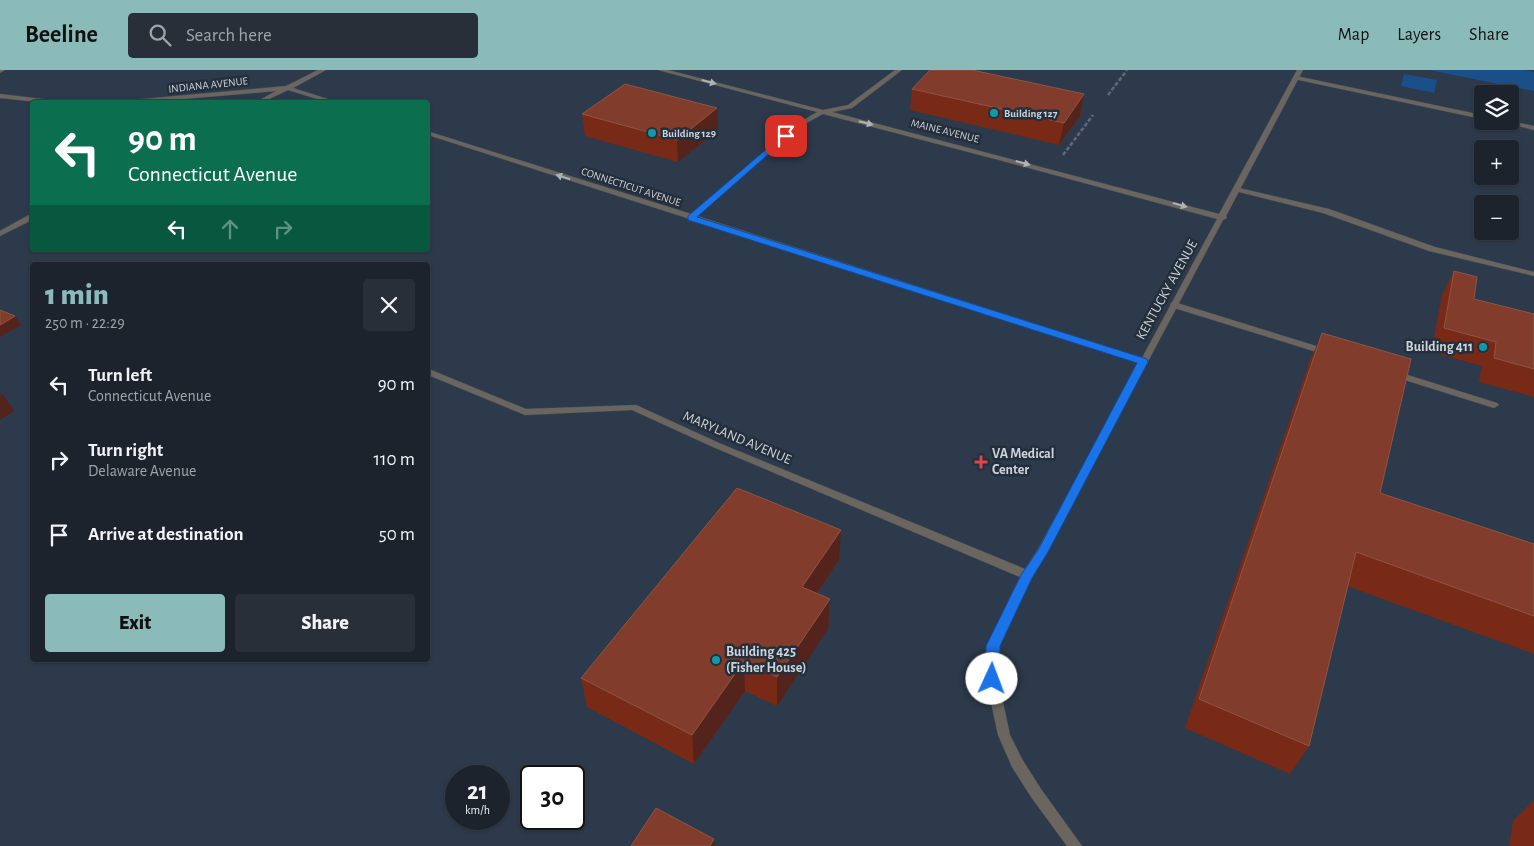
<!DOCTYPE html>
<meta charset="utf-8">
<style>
:root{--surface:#1c232c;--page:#292f38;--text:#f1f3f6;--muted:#a0a4a9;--line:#3a4048;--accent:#8bbbb9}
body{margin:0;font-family:"Alegreya Sans",sans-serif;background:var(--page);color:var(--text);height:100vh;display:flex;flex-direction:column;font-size:19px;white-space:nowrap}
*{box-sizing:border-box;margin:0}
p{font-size:16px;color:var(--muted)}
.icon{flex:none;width:28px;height:28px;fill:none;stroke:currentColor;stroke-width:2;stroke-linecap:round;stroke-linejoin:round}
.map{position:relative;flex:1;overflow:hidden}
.sheet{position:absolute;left:30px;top:192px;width:400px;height:400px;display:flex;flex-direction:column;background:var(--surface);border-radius:5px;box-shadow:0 1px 4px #0004,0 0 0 1px var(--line)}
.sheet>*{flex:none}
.hud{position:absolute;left:30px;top:30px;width:400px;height:152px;border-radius:5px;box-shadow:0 1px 4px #0004,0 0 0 1px var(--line);background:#0b6e4f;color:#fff;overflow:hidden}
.buttons{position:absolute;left:1474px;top:15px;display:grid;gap:10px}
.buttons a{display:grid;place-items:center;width:45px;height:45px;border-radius:5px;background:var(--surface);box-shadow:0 1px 4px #0004,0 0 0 1px var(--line);font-size:25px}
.speed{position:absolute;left:445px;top:695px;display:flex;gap:10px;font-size:25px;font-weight:700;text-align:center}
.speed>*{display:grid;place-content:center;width:65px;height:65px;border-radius:50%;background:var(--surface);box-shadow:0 1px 4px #0004,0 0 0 1px var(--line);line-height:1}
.speed small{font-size:12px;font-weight:400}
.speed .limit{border:2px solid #111;border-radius:8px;background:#fff;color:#111}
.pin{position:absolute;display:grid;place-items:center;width:42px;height:42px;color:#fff;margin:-21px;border-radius:10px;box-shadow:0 2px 8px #0006}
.me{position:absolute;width:55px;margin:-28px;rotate:2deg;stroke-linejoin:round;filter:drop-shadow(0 0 4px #0008)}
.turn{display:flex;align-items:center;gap:18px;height:105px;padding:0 15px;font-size:22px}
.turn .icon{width:65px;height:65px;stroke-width:2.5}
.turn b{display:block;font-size:35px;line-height:42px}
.lanes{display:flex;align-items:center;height:48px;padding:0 15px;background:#0003;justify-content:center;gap:25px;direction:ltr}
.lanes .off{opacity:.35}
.round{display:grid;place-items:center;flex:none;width:52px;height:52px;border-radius:5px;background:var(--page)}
.overview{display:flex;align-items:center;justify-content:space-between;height:85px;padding:0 15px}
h1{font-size:30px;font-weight:800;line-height:38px;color:var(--accent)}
.primary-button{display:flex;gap:10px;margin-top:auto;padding:10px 15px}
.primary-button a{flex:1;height:58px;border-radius:5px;background:var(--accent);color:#111;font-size:20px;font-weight:800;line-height:58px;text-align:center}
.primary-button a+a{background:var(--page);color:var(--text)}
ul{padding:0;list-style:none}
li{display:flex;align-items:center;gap:15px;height:75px;padding:0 15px}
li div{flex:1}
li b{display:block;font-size:19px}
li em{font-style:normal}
header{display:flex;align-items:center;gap:30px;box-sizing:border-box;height:70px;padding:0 25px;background:var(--accent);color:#111}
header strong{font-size:24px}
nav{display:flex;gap:28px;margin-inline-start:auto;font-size:18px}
.search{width:350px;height:45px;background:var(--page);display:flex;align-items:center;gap:12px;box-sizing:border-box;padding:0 18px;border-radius:5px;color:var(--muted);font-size:19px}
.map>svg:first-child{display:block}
.built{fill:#2c3a4b;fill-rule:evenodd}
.green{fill:#1a4f8a}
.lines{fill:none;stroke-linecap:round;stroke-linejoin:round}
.service-casing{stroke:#434d58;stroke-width:1}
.minor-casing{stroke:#434d58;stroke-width:1}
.path{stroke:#616a74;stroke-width:2.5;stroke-dasharray:4 2;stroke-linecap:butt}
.service{fill:#6b655f;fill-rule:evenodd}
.minor{fill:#6b655f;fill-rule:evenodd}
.wall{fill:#792a16}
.shaded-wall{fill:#54241c}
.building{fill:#823c2b;stroke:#8e5446}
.oneway{fill:#afb2b5}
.route{fill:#1a73e8;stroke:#114b97}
.culture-dot{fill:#0f9aa8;stroke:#252f3b;stroke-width:2}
.health-dot{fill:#e0444e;stroke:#252f3b;stroke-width:2}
.labels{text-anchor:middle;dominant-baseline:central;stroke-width:5;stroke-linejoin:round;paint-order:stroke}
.far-street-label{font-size:11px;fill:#ccd3da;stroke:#252f3b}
.far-poi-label{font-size:11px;font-weight:bold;fill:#ccd3da;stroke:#252f3b;text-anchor:start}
.street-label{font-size:14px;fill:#ccd3da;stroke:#252f3b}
.poi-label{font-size:14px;font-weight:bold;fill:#ccd3da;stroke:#252f3b;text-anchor:start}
</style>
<header>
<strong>Beeline</strong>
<div class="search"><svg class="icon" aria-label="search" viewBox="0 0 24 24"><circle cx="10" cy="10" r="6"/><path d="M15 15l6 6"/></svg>Search here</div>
<nav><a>Map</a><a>Layers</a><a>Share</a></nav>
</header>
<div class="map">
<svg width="1534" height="776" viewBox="0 0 1534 776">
<rect width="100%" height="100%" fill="#252f3b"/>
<path class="built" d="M0,0H1534V776H0ZM1482,24H1510V51H1482ZM32,32H428V180H32ZM1482,79H1510V106H1482ZM1482,134H1510V161H1482ZM32,195H428V590H32ZM456,706H499V749H456ZM531,706H574V749H531Z"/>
<g class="green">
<path d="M1429,0H1525L1534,2V21Z"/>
<path d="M1404,4L1437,10L1434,23L1401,16Z"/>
</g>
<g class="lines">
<defs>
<g id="service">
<path d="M1296,6L1482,45V49L1294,9L1293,8Z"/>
<path d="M1500,51H1510L1534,56V60Z"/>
<path d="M1235,117L1329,139L1435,177L1534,202V206L1429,181L1323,143L1235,121Z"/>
<path d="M1174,232L1329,280L1330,282L1329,284H1323L1171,237L1170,235L1171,233Z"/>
<path d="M1395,301L1497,333L1499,335L1494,338L1392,306L1390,304Z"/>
</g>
<g id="minor">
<path d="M0,0H5L0,3Z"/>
<path d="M318,0H326L293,18L334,31L335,32H327L288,20L263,32H256L276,21L148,32H129L132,30L286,16Z"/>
<path d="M658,0H668L823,40L848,35L895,0H902L852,38L832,42L1219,144L1297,0H1303L1226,146L1227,148L1223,150L1047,482L1032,507L999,576L998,609L1010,665L1022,689L1041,719L1082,776H1067L1031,727L1012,697L998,665L986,609L987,576L1020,507L713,377L632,340L525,345L428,305V299L431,300L526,339L636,335L719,373L1025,499L1038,479L1139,293L428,65V61L430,62L691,144L797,54L817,42ZM823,44L999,90L1217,149L1142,288L697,146L801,56Z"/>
<path d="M0,24L51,30L54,32H38L0,28Z"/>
<path d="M29,145H32V150L0,166V161Z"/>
</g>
</defs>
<use href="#service" class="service-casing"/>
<use href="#minor" class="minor-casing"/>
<g class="path">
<path d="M1108,25L1127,0"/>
<path d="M1063,85L1093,45"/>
</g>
<use href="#service" class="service"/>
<use href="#minor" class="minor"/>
</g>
<g class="wall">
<path d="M912,19L1084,24L1080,46L1059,75L910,40Z"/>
<path d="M582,44L718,60L678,92L585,66Z"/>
<path d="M1454,201L1474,229L1534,244V327L1479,312L1482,296L1431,282L1442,225Z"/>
<path d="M1322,263L1380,423L1534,474V584L1347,516L1309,676L1290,704L1185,658L1309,293Z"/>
<path d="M839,490L817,524L830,529L828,559L777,636L745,621L694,694L587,637L581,608Z"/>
<path d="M1534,730V776H1509L1513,751Z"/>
</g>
<g class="shaded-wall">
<path d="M1084,24L1080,46L1059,75L1064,53Z"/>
<path d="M717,38L718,60L678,92L677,70Z"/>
<path d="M15,246L21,255L0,267V255Z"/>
<path d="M3,324L14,341L0,350V326Z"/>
<path d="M841,460L839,490L801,547L802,517Z"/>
<path d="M830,529L828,559L777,636V607Z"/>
<path d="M744,591L745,621L694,694L692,665Z"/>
<path d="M714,769L715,776H710Z"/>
</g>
<g class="building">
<path d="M930,0H972L1084,24L1064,53L912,19Z"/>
<path d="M625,14L717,38L677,70L582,44Z"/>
<path d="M1454,201L1477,207L1474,229L1534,244V299L1494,288L1496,272L1444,258Z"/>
<path d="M0,240L15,246L0,255Z"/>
<path d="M1322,263L1411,289L1380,423L1534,474V546L1356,482L1309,676L1199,629Z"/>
<path d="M737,418L841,460L802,517L830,529L777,607L744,591L692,665L581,608Z"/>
<path d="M656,738L714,769L710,776H631Z"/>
</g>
<defs><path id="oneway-solid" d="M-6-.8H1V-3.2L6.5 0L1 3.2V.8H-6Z" transform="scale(1.25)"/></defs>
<g class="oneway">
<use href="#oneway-solid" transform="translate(709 12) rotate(15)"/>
<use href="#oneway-solid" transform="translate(866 53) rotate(14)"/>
<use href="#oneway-solid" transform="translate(1023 93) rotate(15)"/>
<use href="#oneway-solid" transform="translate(563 107) rotate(-162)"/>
<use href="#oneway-solid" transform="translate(1180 135) rotate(16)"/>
</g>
<path class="route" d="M783,65L789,66L697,147L1147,289L1148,292L1048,482L1032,508L1000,576L999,609L997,613L992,615L987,613L985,609L986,576L1021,505L1038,480L1137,293L688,150V146Z"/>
<g class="culture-dot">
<circle cx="994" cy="43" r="5"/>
<circle cx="652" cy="63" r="5"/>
<circle cx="1483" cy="277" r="5"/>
<circle cx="716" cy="590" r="5"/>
</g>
<path class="health-dot" d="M978.5 384.5h5v5h5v5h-5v5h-5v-5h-5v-5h5z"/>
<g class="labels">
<g class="far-street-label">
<text transform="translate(208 15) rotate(-6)">INDIANA AVENUE</text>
<text transform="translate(945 61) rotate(14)">MAINE AVENUE</text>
<text transform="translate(631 117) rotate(18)">CONNECTICUT AVENUE</text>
</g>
<g class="far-poi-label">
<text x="1004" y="43">Building 127</text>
<text x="662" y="63">Building 129</text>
</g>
<g class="street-label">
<text transform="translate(1167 220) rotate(-61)">KENTUCKY AVENUE</text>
<text transform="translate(737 368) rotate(23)">MARYLAND AVENUE</text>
</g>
<g class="poi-label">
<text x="1473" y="277" text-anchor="end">Building 411</text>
<text x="992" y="384">VA Medical<tspan x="992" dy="16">Center</tspan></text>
<text x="726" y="582">Building 425<tspan x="726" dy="16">(Fisher House)</tspan></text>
</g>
</g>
</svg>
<div class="buttons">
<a><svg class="icon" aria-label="layers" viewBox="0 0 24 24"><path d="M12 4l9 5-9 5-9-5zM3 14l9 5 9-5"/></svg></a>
<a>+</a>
<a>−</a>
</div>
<div class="speed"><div>21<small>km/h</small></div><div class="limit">30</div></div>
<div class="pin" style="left:786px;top:66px;background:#d93025"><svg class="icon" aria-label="arrive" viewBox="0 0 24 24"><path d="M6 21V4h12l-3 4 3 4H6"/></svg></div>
<svg class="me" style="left:992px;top:609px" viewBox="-20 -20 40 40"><circle r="19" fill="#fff"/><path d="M0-13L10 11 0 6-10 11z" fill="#1a73e8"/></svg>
<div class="hud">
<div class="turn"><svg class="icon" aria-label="left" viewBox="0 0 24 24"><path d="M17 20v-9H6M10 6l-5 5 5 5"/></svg><div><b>90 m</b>Connecticut Avenue</div></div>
<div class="lanes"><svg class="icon" aria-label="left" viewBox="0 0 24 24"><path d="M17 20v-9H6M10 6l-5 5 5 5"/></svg><svg class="icon off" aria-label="ahead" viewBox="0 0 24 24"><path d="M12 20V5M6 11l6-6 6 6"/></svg><svg class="icon off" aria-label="right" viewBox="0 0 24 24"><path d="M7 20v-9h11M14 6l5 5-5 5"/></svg></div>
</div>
<section class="sheet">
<div class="overview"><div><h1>1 min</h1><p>250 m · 22:29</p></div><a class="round"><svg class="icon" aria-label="close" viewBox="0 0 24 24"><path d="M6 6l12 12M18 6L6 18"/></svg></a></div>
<ul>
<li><svg class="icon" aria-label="left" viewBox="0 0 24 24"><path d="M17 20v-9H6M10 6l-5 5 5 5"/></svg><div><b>Turn left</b><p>Connecticut Avenue</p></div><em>90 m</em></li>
<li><svg class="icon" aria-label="right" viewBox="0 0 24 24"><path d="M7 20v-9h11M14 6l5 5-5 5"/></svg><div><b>Turn right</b><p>Delaware Avenue</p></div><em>110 m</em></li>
<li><svg class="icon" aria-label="arrive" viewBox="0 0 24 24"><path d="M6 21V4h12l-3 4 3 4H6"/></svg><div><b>Arrive at destination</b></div><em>50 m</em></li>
</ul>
<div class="primary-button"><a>Exit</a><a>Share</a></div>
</section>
</div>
